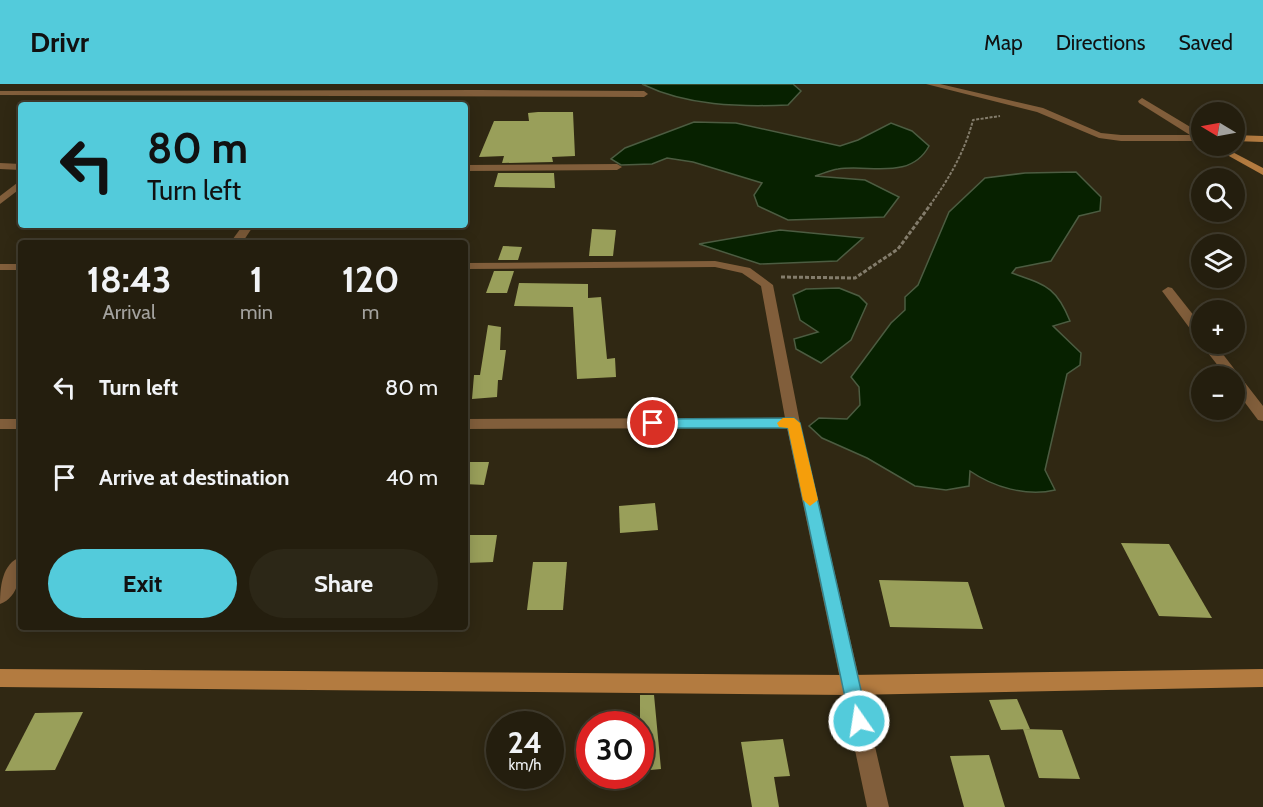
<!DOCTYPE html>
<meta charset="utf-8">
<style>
:root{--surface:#241e0e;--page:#2c2717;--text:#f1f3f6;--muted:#a3a29e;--line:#413c2e;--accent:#53cbdb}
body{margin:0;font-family:Cabin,sans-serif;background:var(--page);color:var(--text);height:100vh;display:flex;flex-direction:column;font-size:22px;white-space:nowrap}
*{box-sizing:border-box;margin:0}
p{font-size:20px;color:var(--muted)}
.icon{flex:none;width:33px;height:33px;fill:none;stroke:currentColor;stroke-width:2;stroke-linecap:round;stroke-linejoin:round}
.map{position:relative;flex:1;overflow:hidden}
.details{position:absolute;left:18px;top:156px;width:450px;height:390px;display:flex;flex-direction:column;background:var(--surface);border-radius:6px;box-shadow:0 3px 15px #0003,0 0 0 2px var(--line)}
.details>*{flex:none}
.guide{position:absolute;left:18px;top:18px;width:450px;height:126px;border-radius:6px;box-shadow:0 3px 15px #0003,0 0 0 2px var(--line);background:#53cbdb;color:#111;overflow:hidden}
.needle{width:39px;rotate:280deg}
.controls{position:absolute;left:1191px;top:18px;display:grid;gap:12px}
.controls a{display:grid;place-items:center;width:54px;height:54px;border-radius:50%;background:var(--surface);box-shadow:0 3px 15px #0003,0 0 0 2px var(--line);font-size:30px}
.speed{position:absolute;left:486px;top:627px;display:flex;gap:12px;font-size:30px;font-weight:700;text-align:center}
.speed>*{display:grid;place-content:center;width:78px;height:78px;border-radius:50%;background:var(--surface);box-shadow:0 3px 15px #0003,0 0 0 2px var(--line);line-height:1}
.speed small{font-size:15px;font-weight:400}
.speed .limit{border:9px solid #d22;background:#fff;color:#111}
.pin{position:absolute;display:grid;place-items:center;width:51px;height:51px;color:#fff;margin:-26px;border:3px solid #fff;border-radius:50%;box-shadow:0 2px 6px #0007}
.me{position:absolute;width:66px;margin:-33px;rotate:347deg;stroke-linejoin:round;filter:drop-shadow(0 0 4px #0008)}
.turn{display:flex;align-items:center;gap:21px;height:126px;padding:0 30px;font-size:27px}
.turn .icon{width:78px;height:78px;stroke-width:2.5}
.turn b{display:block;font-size:42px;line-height:51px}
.eta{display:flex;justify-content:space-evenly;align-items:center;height:102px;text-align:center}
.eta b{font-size:36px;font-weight:700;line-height:42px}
.primary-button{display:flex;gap:12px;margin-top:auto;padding:12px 30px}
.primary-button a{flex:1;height:69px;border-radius:36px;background:var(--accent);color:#111;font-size:24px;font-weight:700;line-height:69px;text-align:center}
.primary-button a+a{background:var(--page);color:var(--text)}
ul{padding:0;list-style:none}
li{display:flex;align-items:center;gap:18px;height:90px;padding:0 30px}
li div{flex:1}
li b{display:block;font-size:22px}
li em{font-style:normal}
header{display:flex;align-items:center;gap:36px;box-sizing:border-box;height:84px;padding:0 30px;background:var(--accent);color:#111}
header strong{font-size:28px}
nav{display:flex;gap:33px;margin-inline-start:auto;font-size:21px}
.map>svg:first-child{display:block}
.water{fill:#072100;stroke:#4c5c41;stroke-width:1.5}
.building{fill:#999f5a}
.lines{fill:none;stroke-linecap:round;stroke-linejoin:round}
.path-far1{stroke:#837c6b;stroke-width:2;stroke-dasharray:3 1.5;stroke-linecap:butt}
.path{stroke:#837c6b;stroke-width:3;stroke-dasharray:4 2;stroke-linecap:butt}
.street{fill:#815e3b;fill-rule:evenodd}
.secondary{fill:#b37b40;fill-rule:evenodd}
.route{fill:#53cbdb;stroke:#36848e;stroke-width:1.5}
.slow{fill:#f59e0b}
</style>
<header>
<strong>Drivr</strong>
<nav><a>Map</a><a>Directions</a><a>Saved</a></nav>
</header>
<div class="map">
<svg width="1263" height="723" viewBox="0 0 1263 723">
<rect width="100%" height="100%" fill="#302813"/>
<g class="water">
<path d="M642,0H793L801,7L788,21C739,23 687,22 642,0Z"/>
<path d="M694,38L736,39L840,62L858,56L891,39L912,47L929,62C910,97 869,80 838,85C830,86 822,90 815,92L865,96L899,113L884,133L788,136L758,122L754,111L762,99L693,78L667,74L652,80L621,81L611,75L625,64Z"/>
<path d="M1076,88L1101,113L1100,127L1079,132L1051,177L1016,184L1012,189C1045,201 1056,202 1070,237L1053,242L1081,269L1080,281L1067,290L1045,386L1055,406C1027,413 993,403 970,387L969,402L946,406L915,402L867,374L822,354L809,342L819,334L847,335L860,321L859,303L851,293L891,239L905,226V213L918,201L949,128L985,94L1025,89Z"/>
<path d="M780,146L863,154L837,177L760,180L699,160Z"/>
<path d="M839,204L859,212L867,220L851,256L821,279L796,265L794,255L818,248L800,236L793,211L806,205Z"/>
</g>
<g class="building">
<path d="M538,28H573L575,72L552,73L553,78L502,79L504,72L479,73L494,37H529L528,29Z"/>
<path d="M498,89H554L555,104L494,103Z"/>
<path d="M592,145L616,146L613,172H589Z"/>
<path d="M503,162L522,163L518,176H498Z"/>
<path d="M494,187H514L507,209H486Z"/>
<path d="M519,199L588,200V214L601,213L607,275L615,274L616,293L577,295L573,223L514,222Z"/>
<path d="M488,241L501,243L500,266H506L502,296H498L497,313L472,315L474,291H480Z"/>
<path d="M469,378H489L484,401L465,400Z"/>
<path d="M655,419L658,446L620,449L619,422Z"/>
<path d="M465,451H497L493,478L465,479Z"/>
<path d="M1121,459L1169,460L1212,534L1159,532Z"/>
<path d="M533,478H567L563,526H527Z"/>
<path d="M879,496L968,498L983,545L890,543Z"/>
<path d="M640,611H654L661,685L640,687Z"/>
<path d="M1017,615L1030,645L1001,646L989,616Z"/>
<path d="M83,628L55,686L5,687L35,629Z"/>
<path d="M1023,645L1062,646L1080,695L1039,694Z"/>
<path d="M783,655L790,692L774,693L779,723H752L741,658Z"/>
<path d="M989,671L1005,723H964L950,672Z"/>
</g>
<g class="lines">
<path class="path-far1" d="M930,121C949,95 965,67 973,36L1000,32"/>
<path class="path" d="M781,193L855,194L898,165L931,120"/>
<g class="street">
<path d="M926,0H940L1043,24L1101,49L1121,51H1190L1139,19L1138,17L1142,14L1202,50V57H1121L1099,54L1037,28Z"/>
<path d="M480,6L644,7L648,10L644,13L0,11V7Z"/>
<path d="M0,79L21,80V86L0,85Z"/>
<path d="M465,81L617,80L622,83L617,86L465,87Z"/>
<path d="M21,96V104L0,120V112Z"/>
<path d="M243,141H254L242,159H230Z"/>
<path d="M715,177L750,184L773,201L800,339L889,723H867L787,344L465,345V335L785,334L761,202L742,189L715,183L465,185V179Z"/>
<rect x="0" y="180" width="21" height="6"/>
<path d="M1168,203L1172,204L1202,242V255L1197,254L1162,207Z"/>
<path d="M1201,260H1215L1263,322V337L1258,336L1234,304V292H1226Z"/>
<rect x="0" y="335" width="21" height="10"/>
<path d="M21,473C21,490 19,513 0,520C0,503 2,479 21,473Z"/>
</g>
<g class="secondary">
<path d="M1202,51V57L1198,56V52Z"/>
<path d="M1234,51L1263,52V58L1234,57Z"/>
<path d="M1211,62H1221L1263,84V91Z"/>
<path d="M0,585L850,591L1263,585V603L850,611L0,603Z"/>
</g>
</g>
<path class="route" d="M794,334L800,339L868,637L865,644L859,646L852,644L850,637L788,344H653L646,339L653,335Z"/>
<path class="slow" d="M794,334L800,339L818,416L810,422L803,416L788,344L779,343L777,339L783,334Z"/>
</svg>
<div class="controls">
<a><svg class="needle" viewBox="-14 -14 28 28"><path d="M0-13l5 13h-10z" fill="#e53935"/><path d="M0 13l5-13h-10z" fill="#a3a29e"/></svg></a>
<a><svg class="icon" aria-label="search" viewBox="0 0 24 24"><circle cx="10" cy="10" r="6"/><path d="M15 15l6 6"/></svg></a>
<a><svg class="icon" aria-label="layers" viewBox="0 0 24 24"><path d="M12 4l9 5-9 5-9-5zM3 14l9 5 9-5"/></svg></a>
<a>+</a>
<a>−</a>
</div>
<div class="speed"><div>24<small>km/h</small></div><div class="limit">30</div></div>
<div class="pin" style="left:653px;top:339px;background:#d93025"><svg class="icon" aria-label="arrive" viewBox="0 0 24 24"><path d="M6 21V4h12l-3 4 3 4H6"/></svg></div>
<svg class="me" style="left:859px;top:637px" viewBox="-20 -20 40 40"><circle r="17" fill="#53cbdb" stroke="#fff" stroke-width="3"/><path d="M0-11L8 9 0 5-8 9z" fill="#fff"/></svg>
<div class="guide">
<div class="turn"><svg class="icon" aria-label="left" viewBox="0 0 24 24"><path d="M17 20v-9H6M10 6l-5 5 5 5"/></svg><div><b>80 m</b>Turn left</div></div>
</div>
<section class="details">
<div class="eta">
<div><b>18:43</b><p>Arrival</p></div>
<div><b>1</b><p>min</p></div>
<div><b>120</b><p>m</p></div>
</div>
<ul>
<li><svg class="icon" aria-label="left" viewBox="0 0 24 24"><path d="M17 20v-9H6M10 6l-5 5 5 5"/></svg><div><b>Turn left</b></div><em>80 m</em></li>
<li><svg class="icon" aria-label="arrive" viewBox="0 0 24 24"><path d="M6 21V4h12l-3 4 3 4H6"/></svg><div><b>Arrive at destination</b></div><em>40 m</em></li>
</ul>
<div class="primary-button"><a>Exit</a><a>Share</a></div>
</section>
</div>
